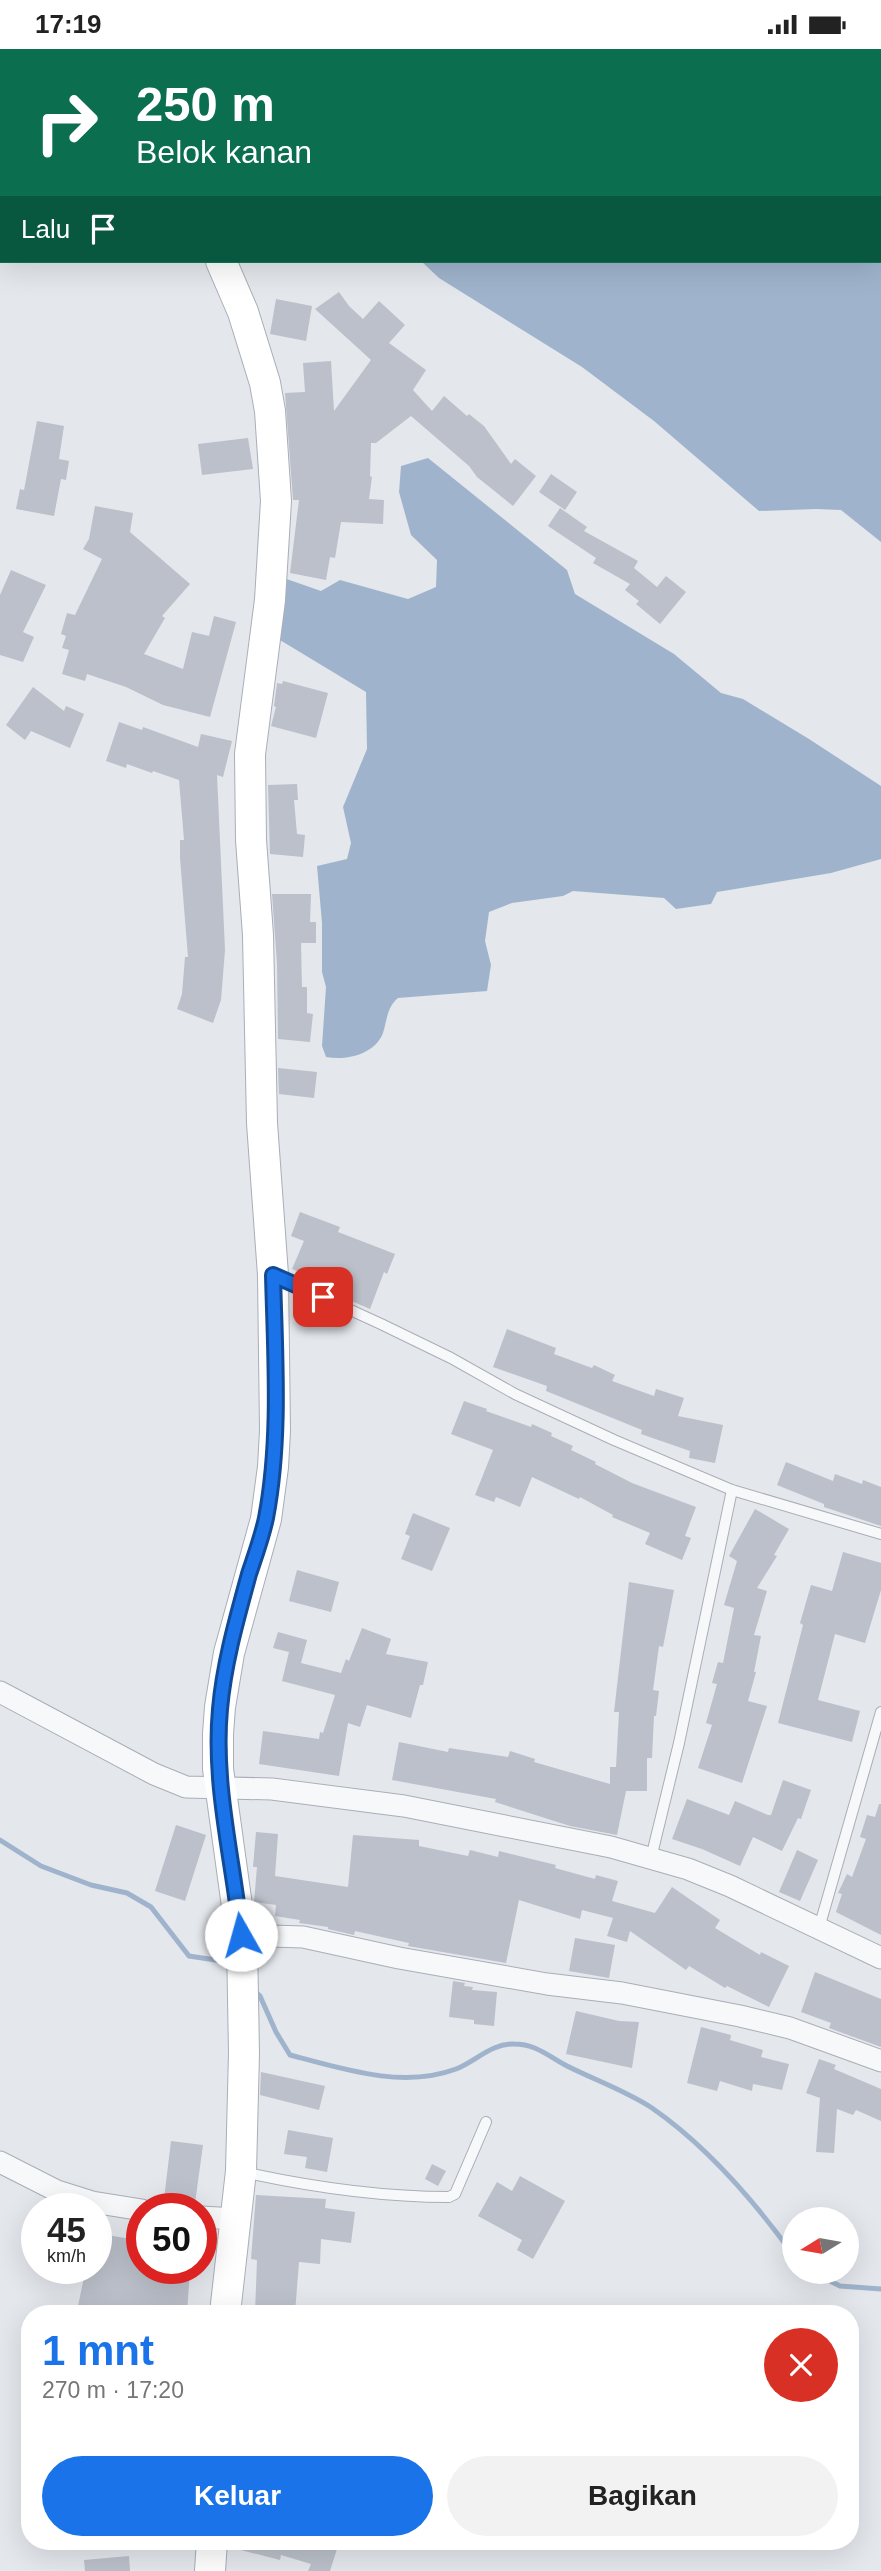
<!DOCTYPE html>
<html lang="id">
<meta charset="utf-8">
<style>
:root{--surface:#fff;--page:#f2f2f2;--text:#222;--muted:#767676;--accent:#1a73e8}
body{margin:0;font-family:Arial,sans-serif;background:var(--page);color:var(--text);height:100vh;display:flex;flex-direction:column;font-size:26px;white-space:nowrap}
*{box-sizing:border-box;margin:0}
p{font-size:23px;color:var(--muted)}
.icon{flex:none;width:38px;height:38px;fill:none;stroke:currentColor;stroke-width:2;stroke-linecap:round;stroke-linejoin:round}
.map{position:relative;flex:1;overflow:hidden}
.details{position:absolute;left:21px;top:2256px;width:838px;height:245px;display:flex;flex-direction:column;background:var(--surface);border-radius:28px;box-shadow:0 7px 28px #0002}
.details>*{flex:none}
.hud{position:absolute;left:0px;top:0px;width:882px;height:214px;box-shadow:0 7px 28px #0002;background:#0b6e4f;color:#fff;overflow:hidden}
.needle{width:46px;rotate:259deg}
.buttons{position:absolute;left:782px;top:2158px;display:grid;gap:14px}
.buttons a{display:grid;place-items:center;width:77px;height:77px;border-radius:50%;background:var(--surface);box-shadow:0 7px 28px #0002;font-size:35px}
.speed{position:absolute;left:21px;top:2144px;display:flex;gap:14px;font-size:35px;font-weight:700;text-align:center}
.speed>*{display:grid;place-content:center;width:91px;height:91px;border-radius:50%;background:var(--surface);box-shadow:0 7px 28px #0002;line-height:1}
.speed small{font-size:18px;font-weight:400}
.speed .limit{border:10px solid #d22;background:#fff;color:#111}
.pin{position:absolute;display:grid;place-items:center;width:60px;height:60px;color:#fff;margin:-30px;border-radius:14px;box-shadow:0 4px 10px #0006}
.me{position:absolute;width:77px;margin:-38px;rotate:353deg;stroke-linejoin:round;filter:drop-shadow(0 0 5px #0008)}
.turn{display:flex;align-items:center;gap:24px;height:147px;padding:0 21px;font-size:32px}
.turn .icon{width:91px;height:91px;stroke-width:2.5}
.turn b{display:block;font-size:49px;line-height:60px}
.then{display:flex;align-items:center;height:66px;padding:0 21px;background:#0003;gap:14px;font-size:26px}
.round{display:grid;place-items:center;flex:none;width:74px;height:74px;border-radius:37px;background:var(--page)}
.headline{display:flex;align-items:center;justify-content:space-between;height:119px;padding:0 21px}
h1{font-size:42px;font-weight:700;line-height:52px;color:var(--accent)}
.primary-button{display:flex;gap:14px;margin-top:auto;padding:14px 21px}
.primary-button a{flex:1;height:80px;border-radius:42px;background:var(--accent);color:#fff;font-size:28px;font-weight:700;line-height:80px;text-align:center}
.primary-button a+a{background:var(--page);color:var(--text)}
.status{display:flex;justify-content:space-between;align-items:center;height:49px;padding:0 35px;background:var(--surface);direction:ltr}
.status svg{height:19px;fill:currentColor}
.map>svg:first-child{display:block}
.water{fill:#9fb4cc}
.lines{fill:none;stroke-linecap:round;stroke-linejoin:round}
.stream{stroke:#9fb4cc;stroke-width:5}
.building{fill:#bbc0ca}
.service-casing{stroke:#a9aeb7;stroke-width:12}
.minor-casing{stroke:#a9aeb7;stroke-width:23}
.secondary-casing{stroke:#a9aeb7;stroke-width:32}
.service{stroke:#f7f8fa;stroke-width:10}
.minor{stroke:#f7f8fa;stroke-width:21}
.secondary{stroke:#fff;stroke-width:30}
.route-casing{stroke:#114b97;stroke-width:18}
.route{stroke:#1a73e8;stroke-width:12}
</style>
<div class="status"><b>17:19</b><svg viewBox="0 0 49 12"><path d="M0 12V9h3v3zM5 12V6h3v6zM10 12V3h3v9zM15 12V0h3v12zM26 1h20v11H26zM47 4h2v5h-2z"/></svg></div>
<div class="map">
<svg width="881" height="2522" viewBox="0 0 881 2522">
<rect width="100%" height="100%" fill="#e4e7ec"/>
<g class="water">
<path d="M216,0H881V493L841,461L816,460L759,462L654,372L582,318L439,229L421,212H880V2Z"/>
<path d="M428,409L567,521L575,545L674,605L721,644L743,650L809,690L881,737V810L831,824L717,843L711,855L676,860L664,849L573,842L563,847L512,854L489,863L485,892L491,916L487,942L398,949C387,958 387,971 383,984C375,1005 347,1012 326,1008L322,997L326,938L322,923V874L317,817L347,810L351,794L343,758L367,700L366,643L270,585L278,527L321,542L340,531L408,550L436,538L437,511L411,486L399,443L401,417Z"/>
</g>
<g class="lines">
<g class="stream">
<path d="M0,1791L41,1817L91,1836L127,1844L151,1858L189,1907L222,1912L233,1922"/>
<path d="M253,1940L260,1947L276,1983L290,2006C343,2020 403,2040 456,2020C476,2012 492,1994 514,1995C536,1995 548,2007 567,2017C595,2031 626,2042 652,2059C707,2097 755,2153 794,2207"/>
<path d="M810,2222L840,2237L881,2240"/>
</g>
</g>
<g class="building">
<path d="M339,243L349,257L363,270L379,252L405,276L389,294L426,321L413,341L432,362L444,347L467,367L469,365L484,377L511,415L515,410L536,427L513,457L477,428L469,417L411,367L376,394H371L370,427L372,428L369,450L384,451L383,475L341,473L335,509L330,508L326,531L290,524L299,451H293L285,344L305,343L303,314L331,312L334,362L371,311L315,260Z"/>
<path d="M276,250L312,257L306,292L270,285Z"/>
<path d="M37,372L64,377L59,410L69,412L66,431L61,430L54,467L16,460L20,440L24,441Z"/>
<path d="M248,389L253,420L202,426L198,395Z"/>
<path d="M551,425L577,443L565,461L539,443Z"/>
<path d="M95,457L133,464L130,483L190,535L162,567L165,569L144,605L183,620L192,583L209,587L214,567L236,573L210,668L163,656L126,638L87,625L85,632L62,625L69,601L62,599L66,587L61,585L67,564L75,566L102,510L83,500L89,490Z"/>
<path d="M560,459L587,478L584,482L638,512L634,519L657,538L666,527L686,543L660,575L636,555L639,552L625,541L630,535L593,514L596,509L548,477Z"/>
<path d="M11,521L46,536L23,583L34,588L23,613L0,606V546Z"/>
<path d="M283,632L328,644L316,689L271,677L276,658L274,657L277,634L282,635Z"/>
<path d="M33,638L64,662L66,657L84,665L70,699L31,682L25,691L6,676Z"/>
<path d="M119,673L142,681L143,678L198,698L201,685L232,692L223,728L217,726L225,901L221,951L213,974L177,960L182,945L185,908H188L180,809V791H184L179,731L153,722L152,724L127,715L126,719L106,712Z"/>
<path d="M297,735L298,751H294L297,785L305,786L303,808L270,805L268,736Z"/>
<path d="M272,845H311L310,873H316V894H301L302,938H307V964L313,965L310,993L278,990L277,915Z"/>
<path d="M278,1019L317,1023L314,1049L279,1045Z"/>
<path d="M300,1163L340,1178L338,1183L395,1205L387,1225L384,1223L370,1260L333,1244L335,1238L292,1220L304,1192L291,1187Z"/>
<path d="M507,1280L556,1299L554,1305L592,1319L594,1316L615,1326L612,1332L654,1347L656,1340L684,1349L678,1367L723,1376L715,1414L689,1409L690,1402L641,1385L642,1381L546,1342L547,1337L493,1318Z"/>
<path d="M464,1352L487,1360L486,1362L531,1378L532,1375L552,1384L551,1387L573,1397L571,1401L596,1413L595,1415L632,1434L696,1458L685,1487L691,1489L682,1511L645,1495L650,1484L612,1468L613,1466L580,1448L579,1450L532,1428L520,1458L496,1448L494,1453L475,1446L493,1401L451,1385Z"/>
<path d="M786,1413L833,1432L835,1425L862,1435L863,1431L881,1438V1477L824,1458V1455L777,1436Z"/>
<path d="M755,1460L789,1480L774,1506L777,1507L757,1539L767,1542L754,1586L761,1587L754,1623H756L748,1652L767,1657L742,1734L698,1719L712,1676L706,1674L717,1635L712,1634L718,1613L723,1614L734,1559L724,1556L737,1512L729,1507Z"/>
<path d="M413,1464L450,1479L432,1522L401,1510L410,1487L405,1485Z"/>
<path d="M843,1503L881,1514V1541L865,1594L835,1585L818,1651L860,1662L852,1693L778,1674L803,1576L800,1574L811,1536L832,1542Z"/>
<path d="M297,1521L339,1533L331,1563L289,1552Z"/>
<path d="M629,1533L674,1541L663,1598L659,1597L653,1641L659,1642L656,1667H654L652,1709H647V1742H626L617,1786L570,1777L495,1753L496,1750L392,1731L399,1693L448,1703L449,1699L508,1708L510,1702L535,1710L534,1713L610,1735V1718H616L619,1663H614Z"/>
<path d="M362,1579L391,1590L386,1605L428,1613L423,1636H420L411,1669L367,1656L360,1678L348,1674L339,1727L259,1715L263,1682L319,1690L320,1683L323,1684L335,1646L282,1632L289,1603L273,1599L278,1583L307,1591L301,1614L341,1624L346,1610L349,1612Z"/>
<path d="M783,1731L811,1741L801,1770L798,1769L782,1802L753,1788L740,1817L702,1800L672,1790L687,1750L729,1766L735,1752L768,1766H771Z"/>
<path d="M879,1755H881V1886L836,1863L842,1845L838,1844L847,1825L852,1828L866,1790L860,1788L867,1766L875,1768Z"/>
<path d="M176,1776L206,1786L185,1852L155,1842Z"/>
<path d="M256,1783L278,1785L275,1827L348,1838L353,1786L419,1791V1797L468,1807L470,1801L498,1808L499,1802L556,1816L555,1819L595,1830L596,1826L618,1832L612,1852L655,1864L672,1838L720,1871L715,1879L760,1906L761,1903L789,1917L769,1958L727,1937L725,1939L689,1917L686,1921L630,1882L627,1893L607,1887L613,1869L582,1861L580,1870L519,1851L506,1914L408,1897L409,1894L355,1882L354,1886L328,1880V1878L299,1874L300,1871L275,1867L276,1856L254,1853L257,1818H253Z"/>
<path d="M797,1801L818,1811L800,1852L779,1843Z"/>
<path d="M575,1889L615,1896L609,1929L569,1922Z"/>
<path d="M815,1923L881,1950V1998L829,1979L831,1974L801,1963Z"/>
<path d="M453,1932L465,1934L464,1937L473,1938L472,1941L497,1943L494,1977L474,1975V1971L449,1968Z"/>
<path d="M576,1962L619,1972L639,1973L632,2019L566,2005Z"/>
<path d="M701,1978L731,1986L730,1991L763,2001L761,2008L789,2015L782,2041L753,2035L752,2042L720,2032L717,2042L687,2034Z"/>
<path d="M819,2010L836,2016L834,2020L881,2040V2072L856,2061L853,2066L837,2060L834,2104L816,2103L820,2049L806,2044Z"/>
<path d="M261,2023L325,2037L319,2061L260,2046Z"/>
<path d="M288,2081L333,2089L327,2123L305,2119L307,2108L284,2105Z"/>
<path d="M171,2092L203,2096L195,2154L164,2150Z"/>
<path d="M432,2115L446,2122L438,2137L425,2130Z"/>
<path d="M520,2127L565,2152L533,2210L517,2201L522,2191L478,2167L497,2133L512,2142Z"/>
<path d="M256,2146L326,2150L325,2159L355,2163L351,2194L321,2190L320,2215L299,2213L295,2264H255L257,2211L251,2210Z"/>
<path d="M96,2184L142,2192V2219L190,2221L187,2264H117L78,2257L86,2219H96Z"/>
<path d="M229,2492H313L337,2500L330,2522H308L311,2515L281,2506L280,2511L229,2498Z"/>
<path d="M129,2507L130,2522H85L84,2511Z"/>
</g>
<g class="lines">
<defs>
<g id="service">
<path d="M276,1227L381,1275L451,1309L515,1345L614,1391L732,1441L881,1485"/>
<path d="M651,1809L679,1694L732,1441"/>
<path d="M819,1879L881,1663"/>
<path d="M243,2123C311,2138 380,2148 449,2148L455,2145L486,2073"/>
</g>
<g id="minor">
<path d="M0,1643L154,1725L186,1738L272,1740L404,1757L611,1798L688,1820L730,1837L881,1909"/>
<path d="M241,1886L303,1888L399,1909L547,1935L622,1944L740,1967L790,1979L881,2012"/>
<path d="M0,2113L57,2142L92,2153L142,2161"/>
<path d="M201,2168L236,2170"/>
</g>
<g id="secondary">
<path d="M83,0L84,2"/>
<path d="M221,212L243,263L265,334L270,362L276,452L270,551L250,705L251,791L258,886L262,1074L273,1226L275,1382L273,1418L266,1470L229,1604L220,1658L218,1685V1720L242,1893L244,2004L241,2122L225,2264"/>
<path d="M210,2522L212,2492"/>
</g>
</defs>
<use href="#service" class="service-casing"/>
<use href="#minor" class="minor-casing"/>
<use href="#secondary" class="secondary-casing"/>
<use href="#service" class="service"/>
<use href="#minor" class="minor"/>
<use href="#secondary" class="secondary"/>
</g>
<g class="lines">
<defs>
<path id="route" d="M241,1886C233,1810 213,1736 220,1660C224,1614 237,1569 249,1525C255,1507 262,1488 266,1469C281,1390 275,1306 273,1226L323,1248"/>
</defs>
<use href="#route" class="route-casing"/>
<use href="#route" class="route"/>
</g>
</svg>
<div class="buttons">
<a><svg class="needle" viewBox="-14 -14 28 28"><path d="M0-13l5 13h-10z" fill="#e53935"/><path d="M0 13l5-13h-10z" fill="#767676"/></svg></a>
</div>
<div class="speed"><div>45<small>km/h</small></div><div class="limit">50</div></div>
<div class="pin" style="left:323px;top:1248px;background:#d93025"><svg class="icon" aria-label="arrive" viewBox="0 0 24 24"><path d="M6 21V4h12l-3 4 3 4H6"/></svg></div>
<svg class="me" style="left:241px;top:1886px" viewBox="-20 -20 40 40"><circle r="19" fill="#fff"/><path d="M0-13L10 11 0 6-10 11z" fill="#1a73e8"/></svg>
<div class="hud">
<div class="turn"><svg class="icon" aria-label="right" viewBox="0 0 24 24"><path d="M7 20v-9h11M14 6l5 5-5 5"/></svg><div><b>250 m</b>Belok kanan</div></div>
<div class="then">Lalu<svg class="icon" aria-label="arrive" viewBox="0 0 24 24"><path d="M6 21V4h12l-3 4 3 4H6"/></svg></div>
</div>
<section class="details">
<div class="headline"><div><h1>1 mnt</h1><p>270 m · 17:20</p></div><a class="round" style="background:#d93025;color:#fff"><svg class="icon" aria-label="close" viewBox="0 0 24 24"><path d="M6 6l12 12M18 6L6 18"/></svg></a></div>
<div class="primary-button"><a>Keluar</a><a>Bagikan</a></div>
</section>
</div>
